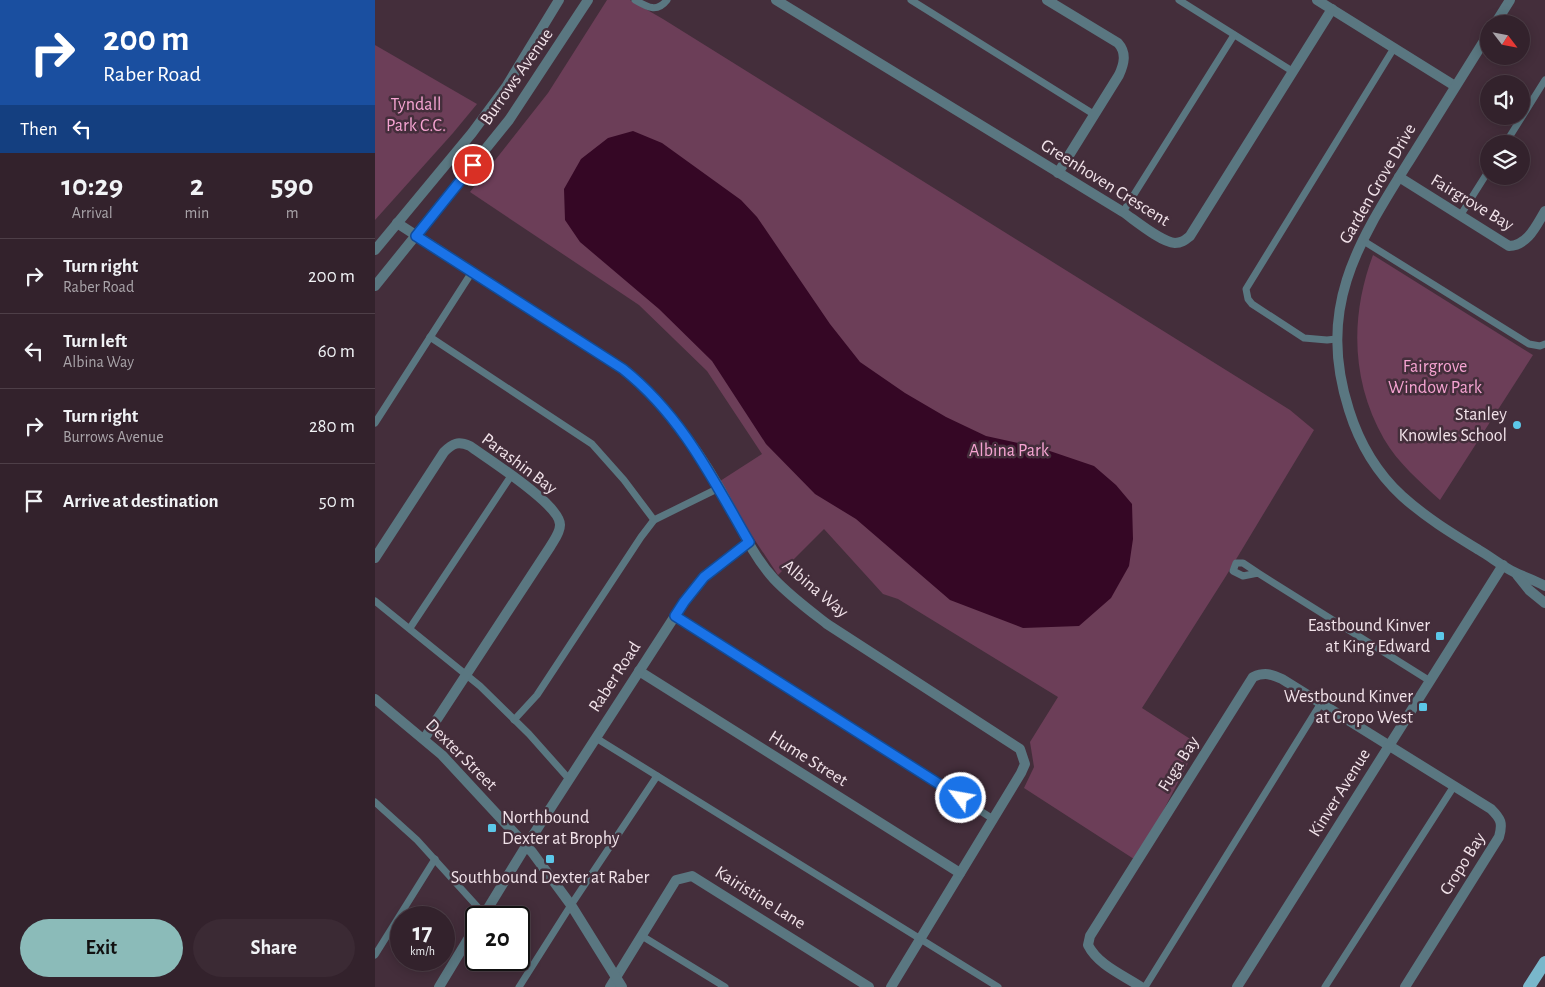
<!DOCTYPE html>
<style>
:root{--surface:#33222c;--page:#3b2a34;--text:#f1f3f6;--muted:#a9a4a9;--line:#4e3f48;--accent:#8bbbb9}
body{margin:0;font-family:"Alegreya Sans",sans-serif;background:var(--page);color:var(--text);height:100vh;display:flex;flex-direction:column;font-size:19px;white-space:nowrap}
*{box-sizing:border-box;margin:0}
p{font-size:16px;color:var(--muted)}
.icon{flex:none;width:28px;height:28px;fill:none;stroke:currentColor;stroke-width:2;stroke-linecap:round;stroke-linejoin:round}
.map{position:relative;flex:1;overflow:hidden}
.details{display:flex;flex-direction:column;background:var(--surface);width:375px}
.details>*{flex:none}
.banner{background:#1a4fa0;color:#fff;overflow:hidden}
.needle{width:32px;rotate:122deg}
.tools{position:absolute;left:1105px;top:15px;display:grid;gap:10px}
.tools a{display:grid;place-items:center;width:50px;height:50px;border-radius:50%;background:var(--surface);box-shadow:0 2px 12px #0003,0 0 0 1px var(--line);font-size:25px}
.speed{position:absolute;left:15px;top:906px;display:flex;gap:10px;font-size:25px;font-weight:700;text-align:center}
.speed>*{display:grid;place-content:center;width:65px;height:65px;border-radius:50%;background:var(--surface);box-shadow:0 2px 12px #0003,0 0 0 1px var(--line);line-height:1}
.speed small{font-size:12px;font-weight:400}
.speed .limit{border:2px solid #111;border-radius:8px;background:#fff;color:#111}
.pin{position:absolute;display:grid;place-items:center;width:42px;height:42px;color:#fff;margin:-21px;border:2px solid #fff;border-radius:50%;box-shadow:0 1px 5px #0007}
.me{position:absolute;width:55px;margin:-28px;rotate:302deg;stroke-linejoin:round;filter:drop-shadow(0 0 4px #0008)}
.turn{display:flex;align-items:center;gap:18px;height:105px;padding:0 20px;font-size:22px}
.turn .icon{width:65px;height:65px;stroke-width:2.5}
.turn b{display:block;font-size:35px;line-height:42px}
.then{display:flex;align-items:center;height:48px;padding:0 20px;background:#0003;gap:10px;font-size:19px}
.eta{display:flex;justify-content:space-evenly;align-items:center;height:85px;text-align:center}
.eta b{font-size:30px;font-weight:700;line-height:35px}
.cta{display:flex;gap:10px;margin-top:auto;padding:10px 20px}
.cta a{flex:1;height:58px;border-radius:30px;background:var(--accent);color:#111;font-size:20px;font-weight:700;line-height:58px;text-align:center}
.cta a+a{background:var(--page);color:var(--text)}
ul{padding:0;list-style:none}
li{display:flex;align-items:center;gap:15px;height:75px;padding:0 20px;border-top:1px solid var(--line)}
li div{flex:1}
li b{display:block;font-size:19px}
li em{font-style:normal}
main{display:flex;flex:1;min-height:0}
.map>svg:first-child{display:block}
.green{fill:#6c3e58}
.water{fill:#350725}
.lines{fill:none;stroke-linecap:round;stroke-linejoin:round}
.service{stroke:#5a7781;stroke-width:7}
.minor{stroke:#5a7781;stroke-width:10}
.tertiary{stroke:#5a7781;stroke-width:10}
.primary{stroke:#79b7cb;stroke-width:12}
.route-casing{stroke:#114b97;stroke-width:12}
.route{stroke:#1a73e8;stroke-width:9}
.poi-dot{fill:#5cc7e8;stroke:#442e3b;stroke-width:2}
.labels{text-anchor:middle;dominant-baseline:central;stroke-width:5;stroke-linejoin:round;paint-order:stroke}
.street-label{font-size:18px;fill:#f1e2e9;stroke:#442e3b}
.park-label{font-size:18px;fill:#f6a4d2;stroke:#442e3b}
.poi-label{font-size:18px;fill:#f1e2e9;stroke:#442e3b;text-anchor:end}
</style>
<main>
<section class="details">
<div class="banner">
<div class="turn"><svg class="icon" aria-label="right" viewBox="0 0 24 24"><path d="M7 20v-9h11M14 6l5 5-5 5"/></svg><div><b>200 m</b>Raber Road</div></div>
<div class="then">Then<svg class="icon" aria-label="left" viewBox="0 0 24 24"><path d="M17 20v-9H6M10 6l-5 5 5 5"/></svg></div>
</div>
<div class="eta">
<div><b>10:29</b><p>Arrival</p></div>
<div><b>2</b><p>min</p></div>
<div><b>590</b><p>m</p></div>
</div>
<ul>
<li><svg class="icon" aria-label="right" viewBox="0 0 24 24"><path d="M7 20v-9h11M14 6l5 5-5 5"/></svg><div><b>Turn right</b><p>Raber Road</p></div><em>200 m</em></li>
<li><svg class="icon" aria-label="left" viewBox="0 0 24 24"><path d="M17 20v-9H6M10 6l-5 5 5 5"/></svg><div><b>Turn left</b><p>Albina Way</p></div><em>60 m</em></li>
<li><svg class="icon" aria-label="right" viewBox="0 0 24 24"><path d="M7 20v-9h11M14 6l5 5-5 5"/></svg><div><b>Turn right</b><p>Burrows Avenue</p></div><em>280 m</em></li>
<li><svg class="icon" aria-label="arrive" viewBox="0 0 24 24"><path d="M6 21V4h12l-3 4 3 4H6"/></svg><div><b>Arrive at destination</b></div><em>50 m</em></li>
</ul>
<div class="cta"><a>Exit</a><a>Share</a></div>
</section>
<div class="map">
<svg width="1170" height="987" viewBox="0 0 1170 987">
<rect width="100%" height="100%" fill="#442e3b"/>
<g class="green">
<path d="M232,0H255L288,19L915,410L939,430L851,576L767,708L823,744L762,861L649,788L659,767L655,742L683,697L523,599L508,594L449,529L403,575L342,483L387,454L332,371L264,305L95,192L173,93Z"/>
<path d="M0,45L102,104L78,133L0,220Z"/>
<path d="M998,255L1158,355L1065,500C1045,482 1023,463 1009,439C976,381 975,316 998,255Z"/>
</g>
<path class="water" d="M258,131L287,143L366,200L382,217L455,324L485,362L530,393L571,417L611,436L666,448L719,466L741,485L757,504L758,539L754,566L736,598L704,626L648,628L575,600L481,519L440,494L391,444L337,361L284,309L205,242L190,220L189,189L206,159L233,138Z"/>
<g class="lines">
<g class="service">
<path d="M260,0C272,7 282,13 292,0"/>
<path d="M536,0L720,115"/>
<path d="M804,0L917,71"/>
<path d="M1130,144L1170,80"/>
<path d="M748,212L859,35"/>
<path d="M1085,216L1114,170"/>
<path d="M987,240L1154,344L1165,346L1170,344"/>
<path d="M55,337L217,444L249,480L279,520"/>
<path d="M961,339L952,340L929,338L877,304L873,299L871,289L1019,48"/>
<path d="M0,423L97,272"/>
<path d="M883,573L868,576L858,571L861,563H868L883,573L1055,681"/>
<path d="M0,601L105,686L154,734L194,779"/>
<path d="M300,616L618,819"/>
<path d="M35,628L136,476"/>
<path d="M139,720L162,695L266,537L279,520L344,488"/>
<path d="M221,738L623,987"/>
<path d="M0,802L42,840L109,914"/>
<path d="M267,936L350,987"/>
<path d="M0,955L60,859"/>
<path d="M144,987L196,905L282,776"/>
<path d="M770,987L946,703"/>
<path d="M950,987L1079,786"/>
</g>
<g class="minor">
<path d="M401,0L748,212C761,221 786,242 800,243C807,243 810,240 815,236L957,9"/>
<path d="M672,0L743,43C752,53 749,64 744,75L683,173"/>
<path d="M942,0L1080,86"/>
<path d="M1024,177L1134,246C1153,245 1161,226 1170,211"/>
<path d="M22,223L248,369C288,402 319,443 344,487C362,518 375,553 399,579C415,596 434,610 452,624L645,749L650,764L646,773L516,987"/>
<path d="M0,558L69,452C78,443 83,441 95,446C113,459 186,505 185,525C185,533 179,540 175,547L49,739"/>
<path d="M264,671L585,873"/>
<path d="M107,918L151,846L309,602L329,577L374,542"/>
<path d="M64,987L101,926"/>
<path d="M235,987L301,880L317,876L494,987"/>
<path d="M766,987C748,975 723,965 713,945L715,936L878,677C890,672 896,674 907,679L1116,809C1126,819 1128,823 1124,837L1030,987"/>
</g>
<g class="tertiary">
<path d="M1120,24L1135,0"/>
<path d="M1114,33C1088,74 1062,116 1036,158C983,243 941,306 974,410C984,442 1002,473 1027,496C1050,517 1078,534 1104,550C1116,557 1127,566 1139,572C1149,577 1160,580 1170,586"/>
<path d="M0,250L97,133L131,87L184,0"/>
<path d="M0,286L134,120L213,0"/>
<path d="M1142,575L1154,590L1170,603"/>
<path d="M0,699L67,755L157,852L196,905L247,987"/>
<path d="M862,987L1128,565"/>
</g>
<path class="primary" d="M1154,987L1170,962"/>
</g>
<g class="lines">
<defs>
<path id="route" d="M98,165L41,236L248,369C307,416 337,478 374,542L329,577L309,602L300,616L586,798"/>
</defs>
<use href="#route" class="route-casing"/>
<use href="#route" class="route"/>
</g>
<g class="poi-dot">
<circle cx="1142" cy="425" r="5"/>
<rect x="1060" y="631" width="10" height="10" rx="2.5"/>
<rect x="1043" y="702" width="10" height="10" rx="2.5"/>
<rect x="112" y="823" width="10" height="10" rx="2.5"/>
<rect x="170" y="854" width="10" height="10" rx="2.5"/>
</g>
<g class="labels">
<g class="street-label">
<text transform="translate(142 77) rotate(-55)">Burrows Avenue</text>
<text transform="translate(730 183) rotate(32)">Greenhoven Crescent</text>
<text transform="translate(1003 184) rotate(-60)">Garden Grove Drive</text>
<text transform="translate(1097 203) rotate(31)">Fairgrove Bay</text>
<text transform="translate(144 464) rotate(37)">Parashin Bay</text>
<text transform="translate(440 589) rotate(40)">Albina Way</text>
<text transform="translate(240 677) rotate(-57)">Raber Road</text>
<text transform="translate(86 755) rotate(45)">Dexter Street</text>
<text transform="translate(433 759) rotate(32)">Hume Street</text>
<text transform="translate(804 764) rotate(-58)">Fuga Bay</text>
<text transform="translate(965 793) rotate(-58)">Kinver Avenue</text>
<text transform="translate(1088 864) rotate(-58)">Cropo Bay</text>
<text transform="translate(385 898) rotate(32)">Kairistine Lane</text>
</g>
<g class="park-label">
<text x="41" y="105">Tyndall<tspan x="41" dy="21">Park C.C.</tspan></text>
<text x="1060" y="367">Fairgrove<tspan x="1060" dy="21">Window Park</tspan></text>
<text x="634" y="451">Albina Park</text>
</g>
<g class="poi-label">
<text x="1132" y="415">Stanley<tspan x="1132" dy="21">Knowles School</tspan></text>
<text x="1055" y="626">Eastbound Kinver<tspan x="1055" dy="21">at King Edward</tspan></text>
<text x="1038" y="697">Westbound Kinver<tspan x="1038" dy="21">at Cropo West</tspan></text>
<text x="127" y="818" text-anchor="start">Northbound<tspan x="127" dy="21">Dexter at Brophy</tspan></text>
<text x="175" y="878" text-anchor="middle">Southbound Dexter at Raber</text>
</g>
</g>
</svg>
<div class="tools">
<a><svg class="needle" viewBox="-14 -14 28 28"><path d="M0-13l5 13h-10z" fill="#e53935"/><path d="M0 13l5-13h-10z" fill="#a9a4a9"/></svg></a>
<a><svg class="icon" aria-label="sound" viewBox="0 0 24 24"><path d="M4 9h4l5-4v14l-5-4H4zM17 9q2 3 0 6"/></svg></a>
<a><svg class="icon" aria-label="layers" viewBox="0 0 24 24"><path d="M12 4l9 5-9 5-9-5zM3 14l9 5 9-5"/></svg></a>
</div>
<div class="speed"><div>17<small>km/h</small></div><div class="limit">20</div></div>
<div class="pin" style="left:98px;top:165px;background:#d93025"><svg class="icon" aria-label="arrive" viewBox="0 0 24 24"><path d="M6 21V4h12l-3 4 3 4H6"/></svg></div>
<svg class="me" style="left:586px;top:798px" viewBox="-20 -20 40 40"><circle r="17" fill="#1a73e8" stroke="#fff" stroke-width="3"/><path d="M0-11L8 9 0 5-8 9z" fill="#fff"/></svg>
</div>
</main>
